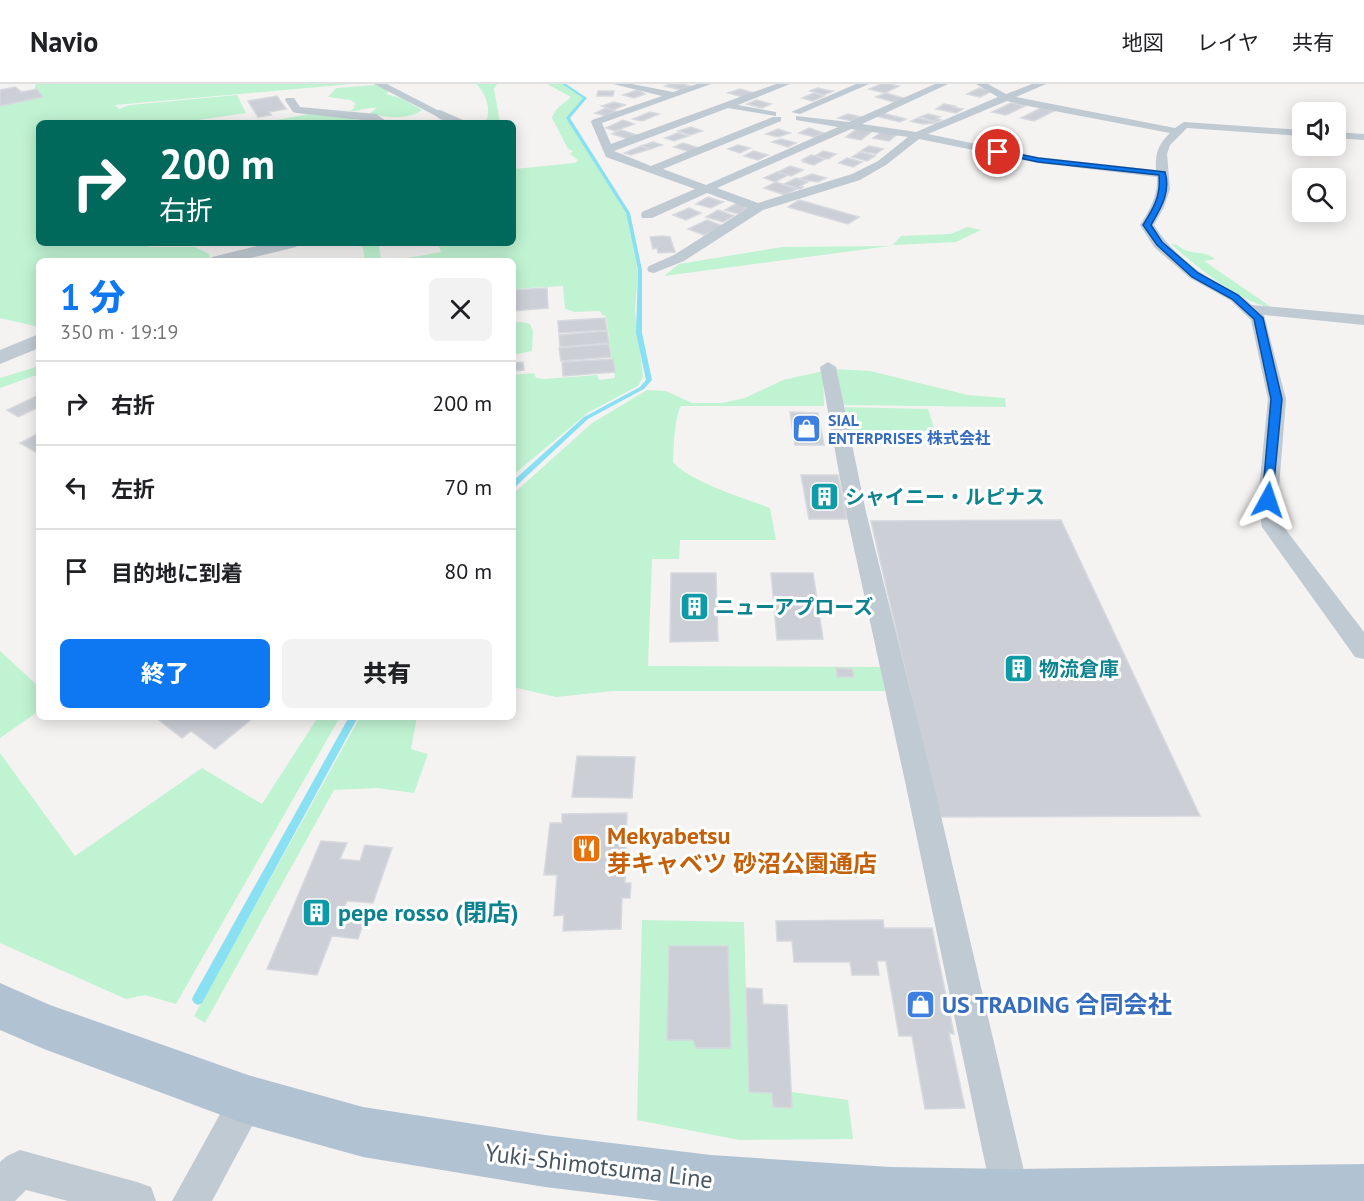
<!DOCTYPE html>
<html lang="ja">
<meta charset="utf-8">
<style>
:root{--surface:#fff;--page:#f2f2f2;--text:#202124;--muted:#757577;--line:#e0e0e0;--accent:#0e78f3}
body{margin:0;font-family:"PT Sans","Noto Sans JP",sans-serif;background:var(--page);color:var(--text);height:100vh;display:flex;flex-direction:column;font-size:22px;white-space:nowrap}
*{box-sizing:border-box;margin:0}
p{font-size:20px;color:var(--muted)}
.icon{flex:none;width:33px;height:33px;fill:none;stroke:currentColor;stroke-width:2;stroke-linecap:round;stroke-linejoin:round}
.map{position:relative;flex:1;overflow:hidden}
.drawer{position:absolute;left:36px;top:174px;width:480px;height:462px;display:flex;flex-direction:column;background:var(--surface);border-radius:9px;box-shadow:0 3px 15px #0003}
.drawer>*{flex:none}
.guide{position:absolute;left:36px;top:36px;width:480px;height:126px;border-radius:9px;box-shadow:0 3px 15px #0003;background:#00695c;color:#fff;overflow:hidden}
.buttons{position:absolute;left:1292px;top:18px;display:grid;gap:12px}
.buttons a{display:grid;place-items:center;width:54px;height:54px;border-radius:9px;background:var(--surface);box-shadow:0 3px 15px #0003;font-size:30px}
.pin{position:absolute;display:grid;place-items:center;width:51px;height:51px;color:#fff;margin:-26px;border:3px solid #fff;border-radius:50%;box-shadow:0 2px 6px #0007}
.me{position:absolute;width:66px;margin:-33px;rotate:5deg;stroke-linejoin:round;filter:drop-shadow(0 0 4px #0008)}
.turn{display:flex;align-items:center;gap:21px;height:126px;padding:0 24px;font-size:27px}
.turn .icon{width:78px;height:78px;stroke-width:2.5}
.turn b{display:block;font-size:42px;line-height:51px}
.round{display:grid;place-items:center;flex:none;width:63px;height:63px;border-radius:9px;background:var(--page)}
.head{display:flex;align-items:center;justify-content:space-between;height:102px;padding:0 24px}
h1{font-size:36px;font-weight:800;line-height:45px;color:var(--accent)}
.primary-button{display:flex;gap:12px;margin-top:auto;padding:12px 24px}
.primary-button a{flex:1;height:69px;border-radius:9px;background:var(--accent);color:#fff;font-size:24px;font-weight:800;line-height:69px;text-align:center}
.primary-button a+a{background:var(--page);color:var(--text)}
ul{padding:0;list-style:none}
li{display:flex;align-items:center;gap:18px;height:84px;padding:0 24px;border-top:2px solid var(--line)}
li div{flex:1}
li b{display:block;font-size:22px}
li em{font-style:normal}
header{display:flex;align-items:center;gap:36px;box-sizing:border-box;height:84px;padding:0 30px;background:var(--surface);border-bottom:2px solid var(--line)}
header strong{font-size:28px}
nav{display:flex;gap:33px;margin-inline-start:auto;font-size:21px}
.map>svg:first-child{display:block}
.green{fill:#c0f3d2}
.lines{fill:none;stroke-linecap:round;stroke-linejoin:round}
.stream{fill:#8ae0f3;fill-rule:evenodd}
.building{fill:#cccfd5;stroke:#d6d9de;stroke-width:1.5}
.minor{fill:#c0cad2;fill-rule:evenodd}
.tertiary{fill:#c0cad2;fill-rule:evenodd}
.primary{fill:#b1c3d2;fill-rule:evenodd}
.route{fill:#0e78f3;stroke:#094e9e;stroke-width:1.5}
.labels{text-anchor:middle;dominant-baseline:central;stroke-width:6;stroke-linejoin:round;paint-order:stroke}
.far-shop-label{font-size:16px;font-weight:bold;fill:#366cbe;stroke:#fff;text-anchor:start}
.culture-label{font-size:20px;font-weight:bold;fill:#0d838f;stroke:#fff;text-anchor:start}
.near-food-label{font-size:24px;font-weight:bold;fill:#c56008;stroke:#fff;text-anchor:start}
.near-culture-label{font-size:24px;font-weight:bold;fill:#0d838f;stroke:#fff;text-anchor:start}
.near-shop-label{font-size:24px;font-weight:bold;fill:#366cbe;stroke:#fff;text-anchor:start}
.near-street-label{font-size:24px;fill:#485662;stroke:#fff}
</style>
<header>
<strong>Navio</strong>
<nav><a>地図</a><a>レイヤ</a><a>共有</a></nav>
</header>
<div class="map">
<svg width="1364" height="1117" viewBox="0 0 1364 1117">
<rect width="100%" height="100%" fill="#f5f2f2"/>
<g class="green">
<path d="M36,0H352L115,21L119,25L130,21L237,11L246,29L184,38L203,37L205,39H39V159H133L151,163H195L209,170L210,175L204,177H39V243L0,234V21L33,9Z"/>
<path d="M476,0H497L494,5L500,39H477L487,35C491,24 485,8 476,0Z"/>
<path d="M547,0H562L584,14L567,34L626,129L638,187L635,227L643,293L638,302L589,328L513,391V291L534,289L536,294L544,295L597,291L599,296L615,294L606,232L602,231L600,227L575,228L565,225L563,202L513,205V177H365L362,159H381L379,164L381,174L397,176L441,168L438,159H513V82L514,85L575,79L578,76L570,70L573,67L568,65L552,34C556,22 563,21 571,13Z"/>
<path d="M376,1L389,7L386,10L401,14L422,26C409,36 384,34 370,29L377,24C366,23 359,28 349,27L355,24L353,22L356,20L350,16L328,13L336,4Z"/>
<path d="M309,30L346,32L365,39H261Z"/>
<path d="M968,143L981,146L956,158L893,161L901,152L950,150Z"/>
<path d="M1171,160C1179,160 1178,163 1185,166C1196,171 1203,166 1215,175L1204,177L1271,223C1243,221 1193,180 1171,160Z"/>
<path d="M890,162L664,192L679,180L782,163Z"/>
<path d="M521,238L530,240L533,247L532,267L513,271V239Z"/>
<path d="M39,282V290L0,304V294Z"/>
<path d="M833,285L870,287L968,311L1005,314L1006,323L841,321Z"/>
<path d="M823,287L824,322H681C674,335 674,362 673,378C690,398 744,414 770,424L776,456H680L679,475H652L648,582L880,583L885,607H613L556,613L513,603V410L592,339L647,306L666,307L692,319H722L745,314L783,296Z"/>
<path d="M842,323L928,325L939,359L852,361Z"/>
<path d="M0,567L39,603V627L0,654Z"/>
<path d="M318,633H340L176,920L145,911L126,915L0,859V669L75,772L202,684L262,720Z"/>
<path d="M360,633H417L411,665L428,670L414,709L377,704L334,706L205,939L194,932Z"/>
<path d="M642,836L744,838L749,1008L772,1009L773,1023L792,1024V1008L848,1016L853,1055L739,1056L637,1036Z"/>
</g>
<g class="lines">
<g class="stream">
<path d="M562,0H566L587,14L570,34L630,129L642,186V249L652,296L644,305L588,335L515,403H513V397L584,333L640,303L646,296L636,249L638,186L626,129L566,34L583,14Z"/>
<path d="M349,633H358L202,919L198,921L194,919L192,915L194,911Z"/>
</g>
</g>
<g class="building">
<path d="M670,0H682L690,2L681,6L665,2Z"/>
<path d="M881,0H889L899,2L885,9L869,5Z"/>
<path d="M15,3L22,8L37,5L43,13L0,22V6Z"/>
<path d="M818,4L826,6L833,7L824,11L810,7Z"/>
<path d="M979,4L992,7L980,13L967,10Z"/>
<path d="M740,5L754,9L743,13L728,9Z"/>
<path d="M637,6L645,10L634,14L623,11Z"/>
<path d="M598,7H614L613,12H597Z"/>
<path d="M814,9L824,12L813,17L802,14Z"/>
<path d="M886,9L907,15L897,19L876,13Z"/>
<path d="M277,12L286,25L269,28L271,31L258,33L248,17Z"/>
<path d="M756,16L771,20L762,24L747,20Z"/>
<path d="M614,18L625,21L613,26L602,22Z"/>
<path d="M1011,19L1025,22L1006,31L992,28Z"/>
<path d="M944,20L955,22L953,23L963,25L956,29L936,25Z"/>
<path d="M606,24L616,27L606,32L595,29Z"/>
<path d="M1041,24L1054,27L1034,37L1021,34Z"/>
<path d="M650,28L659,30L642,37L633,35Z"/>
<path d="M882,29L906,35L900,38L876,32Z"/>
<path d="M848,30L861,33L852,37L838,34Z"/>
<path d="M928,30L940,33L936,35L941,36L937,38L920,33Z"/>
<path d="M918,34L937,39L922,40L911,37Z"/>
<path d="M623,36L634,40L615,47L606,44Z"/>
<path d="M691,43L702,47L690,51L678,47Z"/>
<path d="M859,43L874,46L861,56L846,53Z"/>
<path d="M809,44L824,49L814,53L799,49Z"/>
<path d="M778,45L790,49L778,53L766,50Z"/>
<path d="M621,46L637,51L628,55L612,50Z"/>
<path d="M884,46L899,49L889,57L873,54Z"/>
<path d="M678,49L688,52L674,57L665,54Z"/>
<path d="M781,55L796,59L788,63L772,58Z"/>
<path d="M653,58L662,61L650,65L641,62Z"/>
<path d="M683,59L699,64L690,68L674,63Z"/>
<path d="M738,61L750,64L740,69L728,65Z"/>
<path d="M641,62L650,65L631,71L624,69Z"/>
<path d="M869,62L883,65L876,70L861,67Z"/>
<path d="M753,67L768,71L758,76L744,72Z"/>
<path d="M823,67L836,70L828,75L815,72Z"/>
<path d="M860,68L875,72L867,77L852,73Z"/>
<path d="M811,71L825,75L814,81L803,78L805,77L802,76Z"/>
<path d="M847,74L862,78L853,83L839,79Z"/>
<path d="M790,82L803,86L791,92L778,88Z"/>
<path d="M777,88L788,91L775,98L764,94Z"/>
<path d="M812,90L826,94L818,98L799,95Z"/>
<path d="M796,94L808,98L800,102L803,103L800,105L784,100Z"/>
<path d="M776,98L797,105L785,111L764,104Z"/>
<path d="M708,113L723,118L711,124L696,120Z"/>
<path d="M799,116L859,133L848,140L788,123Z"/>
<path d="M739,118L748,121L745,123L748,124L738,130L725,126Z"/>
<path d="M689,124L701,129L686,136L673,131Z"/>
<path d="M718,126L734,132L723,138L706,133Z"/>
<path d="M707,136L723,142L704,151L688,145Z"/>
<path d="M664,152L670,153L675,168L658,169L657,164L653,165L650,153Z"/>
<path d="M547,204L548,224L513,227V206Z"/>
<path d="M605,234L607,246L559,249L558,237Z"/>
<path d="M607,247L609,259L560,263L559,251Z"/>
<path d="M609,260L611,273L561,277L559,264Z"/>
<path d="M613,275L615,288L563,292L562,278Z"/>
<path d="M523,278L524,286L513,287V279Z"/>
<path d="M39,311V323L18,333L7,326Z"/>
<path d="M790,328L818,329L824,361H795Z"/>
<path d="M39,349V370L20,359Z"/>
<path d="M801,391H838L847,435H809Z"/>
<path d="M1061,436L1200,732L939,733L871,437Z"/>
<path d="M671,489H716L718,557L670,558Z"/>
<path d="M771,489H813L823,555L777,556Z"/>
<path d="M836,584L852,585L854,593H837Z"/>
<path d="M155,633H254L215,665L191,647L182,654Z"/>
<path d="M577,672L635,673L632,714L572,713Z"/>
<path d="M627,729L625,799H631L630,814H622L621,845L563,847L564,831L554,832L557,791H544L550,739H562V730Z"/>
<path d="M321,757L347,759L340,775L360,777L365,761L392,764L373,819L347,817L340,836L364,838L358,855L332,852L317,891L267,885Z"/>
<path d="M883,836L884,844H932L954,950L949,949L965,1024L925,1025L912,952H899L886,877H877L879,891H852L850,878H794L792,857H777L776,837Z"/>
<path d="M669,862H728L731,964H696L693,956H667Z"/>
<path d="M746,904L762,905L763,920L787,921L792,1024L773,1023L772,1009L749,1008Z"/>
</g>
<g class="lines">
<g class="minor">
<path d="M374,0H387L445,30L436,32Z"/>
<path d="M613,0H632L673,8L697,0H711L602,39L611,60L776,0H790L738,21L776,28V32L728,24L614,67L651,82L773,33H781V37L663,85L706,101L838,43L796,36V32L849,38L935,0H948L862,40L916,48L998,13L976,0H988L1006,10L1032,0H1046L1016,13L1175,44L1184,38L1302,46V52L1187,44L1170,61L1167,70L1170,105L1164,123L1154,141C1165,159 1182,175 1200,188C1217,200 1236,206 1252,221L1364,231V241L1264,231L1286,315L1278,416L1283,442L1364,548V575L1355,573L1262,443L1258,416L1268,315L1251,236L1230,216L1190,194L1154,163L1140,141C1150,125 1158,112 1157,93L1038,79L919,55L886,81L860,96L763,126L684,177L654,189L649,188L647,185L649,182L674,171L748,124L707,109L652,134H642L641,131L642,128L695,105L606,73L591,38L592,36L662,12ZM1007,17L1023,21L1170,49C1158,61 1155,69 1156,86L1038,73L928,50ZM851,45L908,53L878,77L852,90L758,119L717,104Z"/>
<path d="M856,0H869L800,30L791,28Z"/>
<path d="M286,14H294L300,23L376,30L389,39L297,29L293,28L285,16Z"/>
<path d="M1335,48L1364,50V56L1335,54Z"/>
<path d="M828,278L836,283L866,428L934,702L1031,1117H993L906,702L846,428L820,283Z"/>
<path d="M248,998L261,1003L266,1016L212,1117H172L235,1003Z"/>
<path d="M20,1066L137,1098L151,1103L156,1117H68L26,1106L15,1117H0V1078L7,1072Z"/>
</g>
<g class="tertiary">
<path d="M440,26L463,36L465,39C453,39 442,39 434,30L435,27Z"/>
<path d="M269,159H299L296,163L239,177H209L212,173Z"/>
<path d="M39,250V264L0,280V266Z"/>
</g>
<path class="primary" d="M0,899L50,921L248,991L363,1023L545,1051L711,1071L890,1083L1010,1085L1364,1080V1117H661L545,1103L363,1073L248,1041L44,965L0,946Z"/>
</g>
<path class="route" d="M998,66L1038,74L1165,88C1171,108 1161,124 1151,141L1162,158L1198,189L1238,211L1263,234L1282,315L1272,419H1264L1262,416L1271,315L1254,235L1232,215L1192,193L1157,161L1143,141C1154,124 1161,111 1159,91L1038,78L996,69Z"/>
<defs>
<symbol id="shop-square" viewBox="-11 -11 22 22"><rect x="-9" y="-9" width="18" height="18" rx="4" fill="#3f7fe0" stroke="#fff"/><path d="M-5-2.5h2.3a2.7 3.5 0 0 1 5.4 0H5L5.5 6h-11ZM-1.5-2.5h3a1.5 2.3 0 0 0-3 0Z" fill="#fff"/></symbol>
<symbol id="building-square" viewBox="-11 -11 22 22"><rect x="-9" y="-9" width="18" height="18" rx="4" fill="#0f9aa8" stroke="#fff"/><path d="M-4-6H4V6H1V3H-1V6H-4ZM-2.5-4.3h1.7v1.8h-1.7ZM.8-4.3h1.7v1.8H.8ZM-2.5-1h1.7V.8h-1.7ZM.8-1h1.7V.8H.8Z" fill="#fff"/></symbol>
<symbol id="restaurant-square" viewBox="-11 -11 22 22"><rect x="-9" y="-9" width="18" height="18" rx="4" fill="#e8710a" stroke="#fff"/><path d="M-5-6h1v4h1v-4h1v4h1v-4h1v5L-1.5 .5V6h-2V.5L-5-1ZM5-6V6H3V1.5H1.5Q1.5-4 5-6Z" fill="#fff"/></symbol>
</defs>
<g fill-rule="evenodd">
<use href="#shop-square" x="790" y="328" width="33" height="33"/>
<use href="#building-square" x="808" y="396" width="33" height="33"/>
<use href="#building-square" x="678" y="506" width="33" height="33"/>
<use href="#building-square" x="1002" y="568" width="33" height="33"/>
<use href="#restaurant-square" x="570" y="748" width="33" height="33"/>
<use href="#building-square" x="300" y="812" width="33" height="33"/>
<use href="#shop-square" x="904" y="904" width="33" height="33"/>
</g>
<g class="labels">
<g class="far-shop-label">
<text x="828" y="336">SIAL<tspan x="828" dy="18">ENTERPRISES 株式会社</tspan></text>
</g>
<g class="culture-label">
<text x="845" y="413">シャイニー・ルピナス</text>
<text x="715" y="523">ニューアプローズ</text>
<text x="1039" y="585">物流倉庫</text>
</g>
<g class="near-food-label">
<text x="607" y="751">Mekyabetsu<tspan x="607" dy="28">芽キャベツ 砂沼公園通店</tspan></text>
</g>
<g class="near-culture-label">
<text x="338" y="828">pepe rosso (閉店)</text>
</g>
<g class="near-shop-label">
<text x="942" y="920">US TRADING 合同会社</text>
</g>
<g class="near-street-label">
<text transform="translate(599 1082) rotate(7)">Yuki-Shimotsuma Line</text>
</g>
</g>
</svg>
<div class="buttons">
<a><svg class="icon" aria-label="sound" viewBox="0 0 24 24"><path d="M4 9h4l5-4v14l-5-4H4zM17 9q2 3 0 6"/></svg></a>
<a><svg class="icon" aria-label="search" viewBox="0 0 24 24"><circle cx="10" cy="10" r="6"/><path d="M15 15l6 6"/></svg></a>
</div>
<div class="pin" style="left:998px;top:68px;background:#d93025"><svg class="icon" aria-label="arrive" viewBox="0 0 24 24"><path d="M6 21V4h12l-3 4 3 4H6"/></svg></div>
<svg class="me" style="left:1268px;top:416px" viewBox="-20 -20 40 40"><path d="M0-17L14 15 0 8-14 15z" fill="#0e78f3" stroke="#fff" stroke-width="4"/></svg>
<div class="guide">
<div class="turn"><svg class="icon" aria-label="right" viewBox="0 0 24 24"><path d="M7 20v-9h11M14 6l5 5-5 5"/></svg><div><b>200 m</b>右折</div></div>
</div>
<section class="drawer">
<div class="head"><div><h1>1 分</h1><p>350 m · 19:19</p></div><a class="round"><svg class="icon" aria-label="close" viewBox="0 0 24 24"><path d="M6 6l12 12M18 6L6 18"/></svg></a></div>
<ul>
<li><svg class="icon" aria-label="right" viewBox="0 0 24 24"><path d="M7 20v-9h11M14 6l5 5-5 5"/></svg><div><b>右折</b></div><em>200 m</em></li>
<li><svg class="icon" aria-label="left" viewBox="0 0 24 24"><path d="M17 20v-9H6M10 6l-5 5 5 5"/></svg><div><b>左折</b></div><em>70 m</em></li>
<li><svg class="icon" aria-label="arrive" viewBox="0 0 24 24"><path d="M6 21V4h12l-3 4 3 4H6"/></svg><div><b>目的地に到着</b></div><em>80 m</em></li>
</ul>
<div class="primary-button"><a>終了</a><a>共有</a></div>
</section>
</div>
